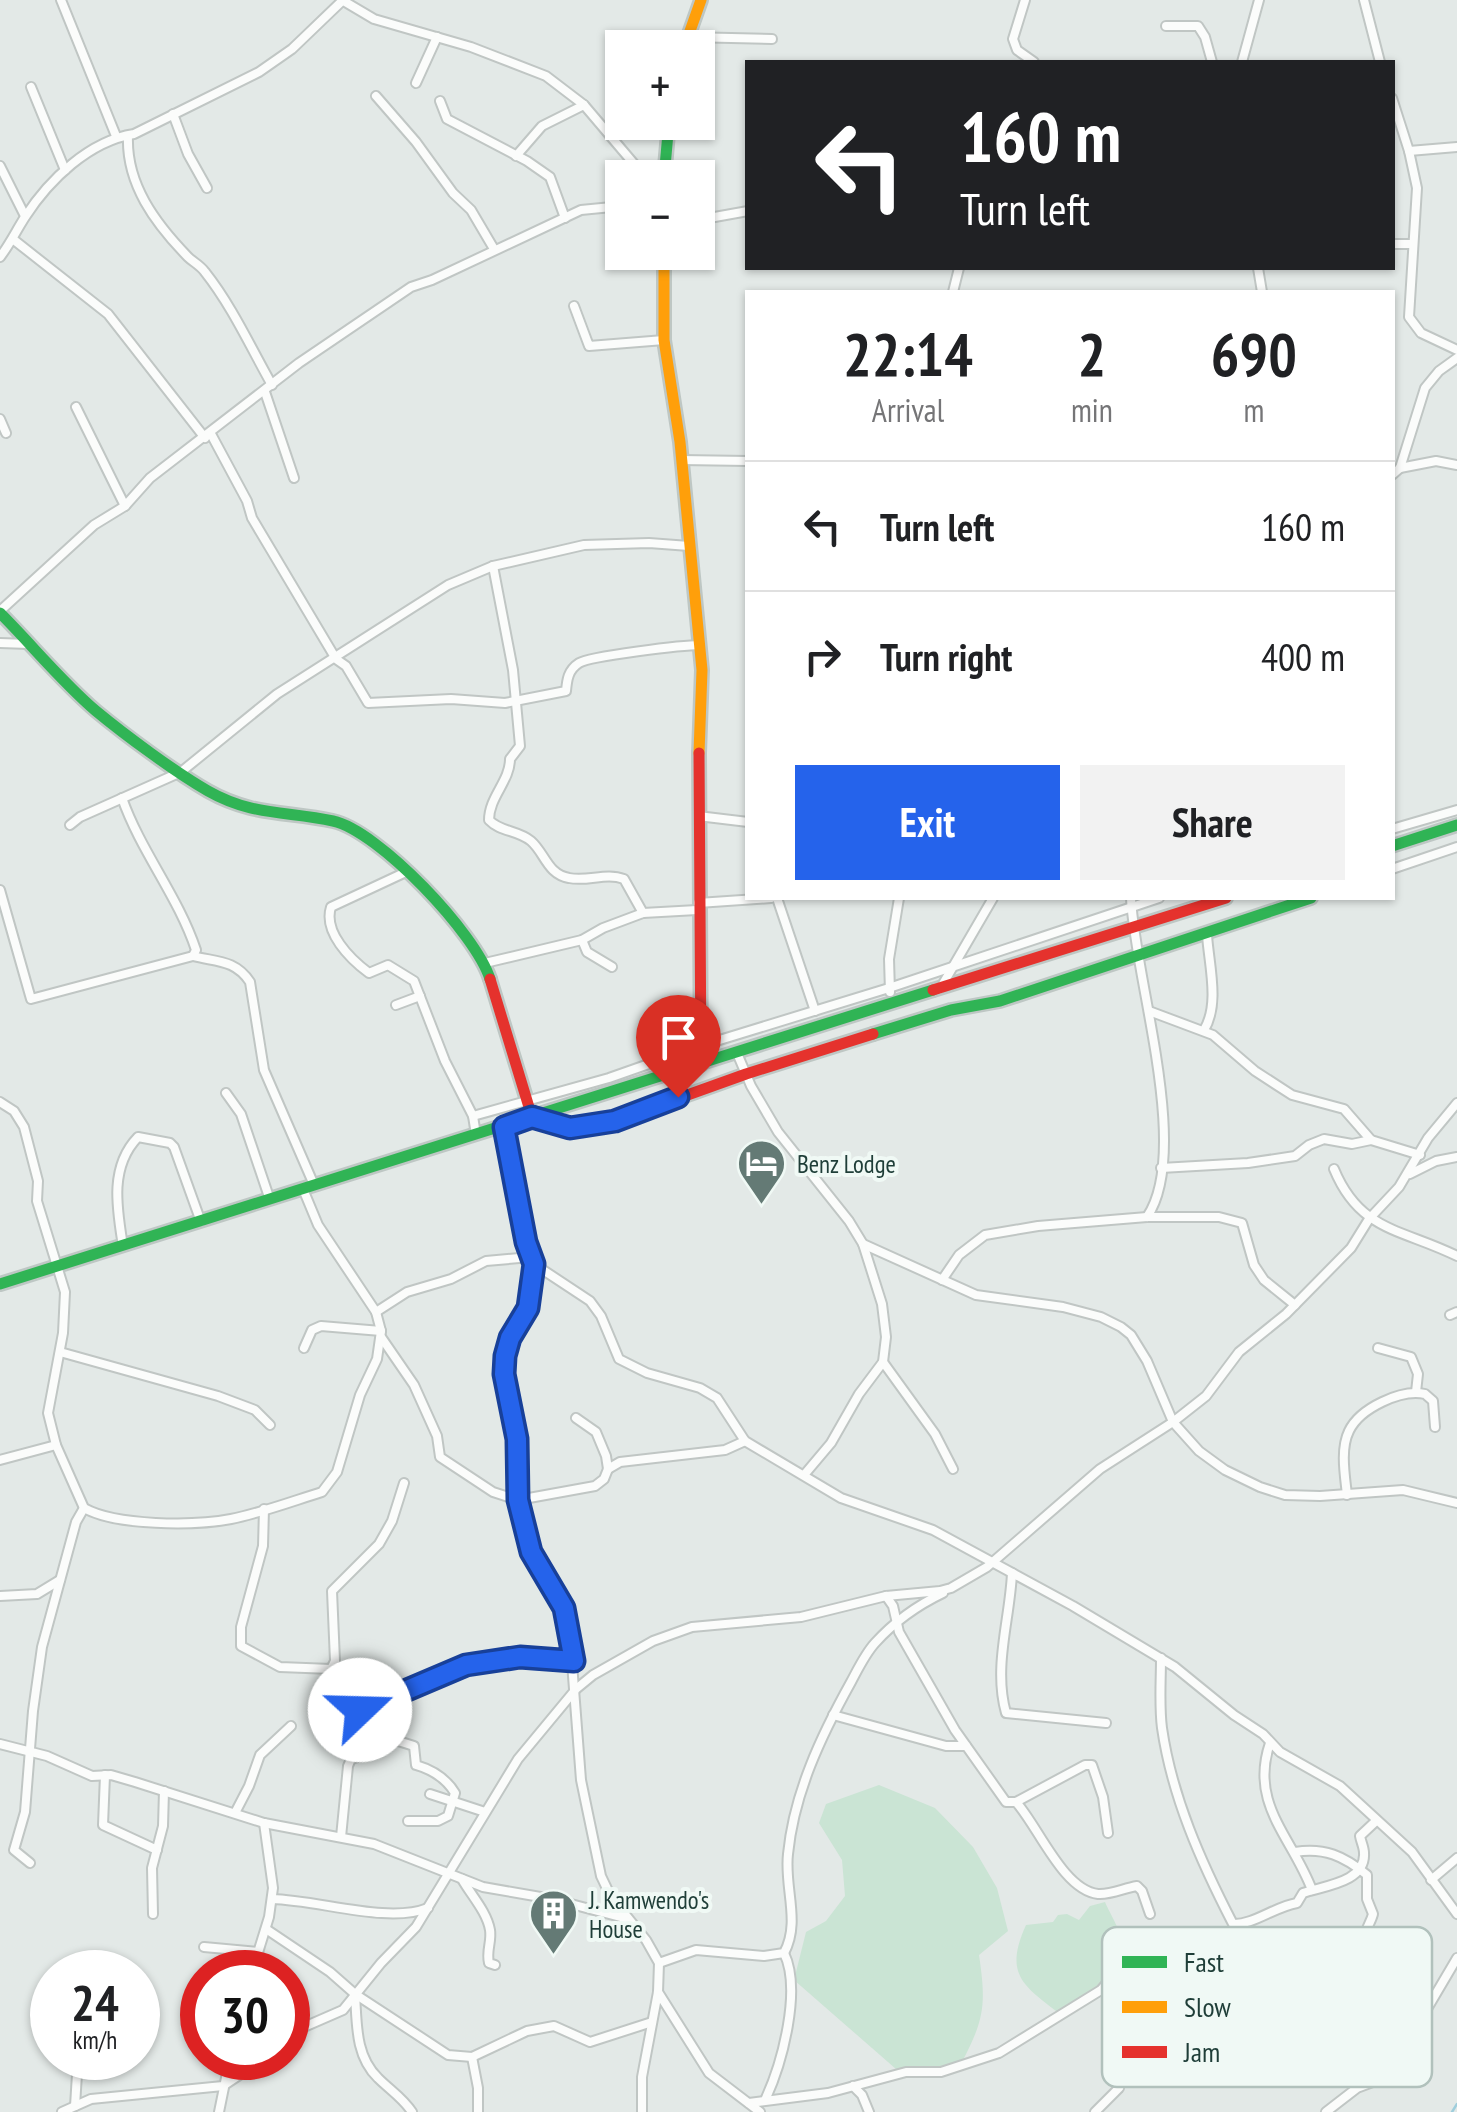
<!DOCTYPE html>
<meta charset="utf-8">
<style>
:root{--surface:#fff;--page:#f2f2f2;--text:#202124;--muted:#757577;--line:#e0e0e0;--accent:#2563eb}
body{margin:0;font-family:"PT Sans Narrow",sans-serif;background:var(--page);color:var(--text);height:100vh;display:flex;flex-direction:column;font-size:38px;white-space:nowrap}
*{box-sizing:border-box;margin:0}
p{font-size:32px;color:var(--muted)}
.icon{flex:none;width:55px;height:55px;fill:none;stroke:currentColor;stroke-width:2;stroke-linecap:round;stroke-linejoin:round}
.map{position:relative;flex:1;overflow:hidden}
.details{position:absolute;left:745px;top:290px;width:650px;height:610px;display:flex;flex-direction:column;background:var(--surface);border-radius:0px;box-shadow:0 2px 8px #0004}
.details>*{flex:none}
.top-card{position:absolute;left:745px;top:60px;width:650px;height:210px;border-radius:0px;box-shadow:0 2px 8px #0004;background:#202124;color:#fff;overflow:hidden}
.tools{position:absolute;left:605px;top:30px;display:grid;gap:20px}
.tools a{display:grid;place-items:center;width:110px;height:110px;border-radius:0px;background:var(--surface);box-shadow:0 2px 8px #0004;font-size:50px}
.speed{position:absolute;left:30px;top:1950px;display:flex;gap:20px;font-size:50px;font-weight:700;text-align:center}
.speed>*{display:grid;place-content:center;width:130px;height:130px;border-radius:50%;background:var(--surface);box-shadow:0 2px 8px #0004;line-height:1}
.speed small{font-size:25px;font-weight:400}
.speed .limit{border:15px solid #d22;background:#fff;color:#111}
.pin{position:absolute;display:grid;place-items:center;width:85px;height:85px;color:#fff;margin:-102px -42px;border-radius:50% 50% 50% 0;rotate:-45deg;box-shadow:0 0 10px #0007}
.pin .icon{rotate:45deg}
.me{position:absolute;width:110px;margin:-55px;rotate:69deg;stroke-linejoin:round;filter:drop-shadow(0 0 8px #0008)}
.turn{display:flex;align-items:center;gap:35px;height:210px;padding:0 50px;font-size:45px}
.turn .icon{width:130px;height:130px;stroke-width:2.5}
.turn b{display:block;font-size:70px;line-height:85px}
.eta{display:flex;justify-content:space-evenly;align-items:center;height:170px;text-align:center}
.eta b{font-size:60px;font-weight:700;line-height:70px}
.button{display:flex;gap:20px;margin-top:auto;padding:20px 50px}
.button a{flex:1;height:115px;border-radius:0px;background:var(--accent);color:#fff;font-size:40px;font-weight:700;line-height:115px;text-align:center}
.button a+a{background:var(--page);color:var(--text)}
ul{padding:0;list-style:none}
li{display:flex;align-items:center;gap:30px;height:130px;padding:0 50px;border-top:2px solid var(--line)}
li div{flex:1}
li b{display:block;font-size:38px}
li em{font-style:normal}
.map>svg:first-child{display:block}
.green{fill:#cae4d4}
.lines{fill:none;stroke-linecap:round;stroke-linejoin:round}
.stream{stroke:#9fcedc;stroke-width:2.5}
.street-casing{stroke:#c0c6c4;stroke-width:12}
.fast-casing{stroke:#bec7c4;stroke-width:16}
.slow-casing{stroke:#bec7c4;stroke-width:16}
.jam-casing{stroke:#bec7c4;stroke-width:16}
.street{stroke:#fbfcfb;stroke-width:8}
.fast{stroke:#30b455;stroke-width:11}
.slow{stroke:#ff9f0a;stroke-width:11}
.jam{stroke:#e5322d;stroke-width:11}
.route-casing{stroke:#184099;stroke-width:25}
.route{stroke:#2563eb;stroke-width:18}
.labels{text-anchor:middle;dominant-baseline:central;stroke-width:8;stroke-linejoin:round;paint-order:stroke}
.poi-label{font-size:25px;fill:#1f3e38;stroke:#f0f9f5;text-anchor:start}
.key{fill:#f0f9f5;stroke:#b1c1bc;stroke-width:2.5}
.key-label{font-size:28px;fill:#1f3e38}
</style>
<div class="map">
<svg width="1457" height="2112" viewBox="0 0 1457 2112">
<rect width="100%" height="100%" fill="#e3e9e7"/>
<g class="green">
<path d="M879,1785L935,1808L973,1847L997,1888L1008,1931L979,1955C986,2002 985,2018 963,2060L937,2070L896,2069L794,1980L806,1932L826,1921L845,1896L842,1860L819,1823L826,1804Z"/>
<path d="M1105,1902C1111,1916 1126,1939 1125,1955C1124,1976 1076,2003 1060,2014C1022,1985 1004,1974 1026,1925L1053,1922L1058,1915L1067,1914L1079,1920L1090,1906Z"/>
</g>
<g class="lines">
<path class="stream" d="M1452,2112L1457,2104"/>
<defs>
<g id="street">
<path d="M61,0L116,136"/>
<path d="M342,0L374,19L471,47L546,76L584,105L646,178"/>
<path d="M1025,0L1013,39L1017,50L1034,62"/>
<path d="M1364,0L1380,62"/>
<path d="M1166,26H1198L1205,37L1212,62"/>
<path d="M687,37L772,39"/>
<path d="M1242,62L1259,0"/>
<path d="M416,83L437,37"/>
<path d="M31,87L65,170"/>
<path d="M376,96L416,142L453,193L471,210L494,249"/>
<path d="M1392,98L1409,151L1417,188L1409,317L1421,333L1457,350"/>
<path d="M440,101L447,119L527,161L550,177L565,218"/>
<path d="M173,114L188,154L207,188"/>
<path d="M128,136C126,184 155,223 188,257C193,262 200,265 205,272C232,306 251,348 272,385"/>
<path d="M1409,151L1457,147"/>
<path d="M516,156L542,126L584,105"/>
<path d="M0,166L25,216"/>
<path d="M698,220L748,211"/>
<path d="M14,240L108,314L205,438"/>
<path d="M1392,244H1413"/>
<path d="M0,257C10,244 16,231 25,217C49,180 89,141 134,134L259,72L292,49L343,0"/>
<path d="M1258,268L1262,292"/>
<path d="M953,292L959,268"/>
<path d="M574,306L589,346L664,340"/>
<path d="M265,392L294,478"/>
<path d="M76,407L125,506"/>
<path d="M0,419L6,433"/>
<path d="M211,434L247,501L252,518L336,659L346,666L368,703L451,699L505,703L566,691C567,680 568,670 579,663C590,656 684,645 700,645"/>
<path d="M681,460L748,461"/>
<path d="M1400,468L1436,461L1457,465"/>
<path d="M1392,475L1400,468L1425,388L1439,371L1457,358"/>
<path d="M493,566L513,670L520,746L510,759C510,781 489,797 489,820C500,832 518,830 531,841C545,853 547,874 569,878C588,882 606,872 624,879L643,913"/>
<path d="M0,611L94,525L125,506L150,478L299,363L411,287L432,280L581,210L622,206"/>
<path d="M0,643L29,644"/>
<path d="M698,816L748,822"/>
<path d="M70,825L80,817L181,772L277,694L448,585L493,566L584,545L649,543L689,546"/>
<path d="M1392,829L1457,810"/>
<path d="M1392,869L1457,847"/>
<path d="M406,872L331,907C323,932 350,959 369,973L388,965L414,981L445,1061L473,1116L476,1135"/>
<path d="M0,890L31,999L193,956L196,950C178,896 141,852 122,798"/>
<path d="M777,898L815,1011"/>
<path d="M1131,898C1134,976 1192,1151 1147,1217"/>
<path d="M698,903L771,898"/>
<path d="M582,940L587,952L612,967"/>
<path d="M193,956C215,962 235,959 250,982L264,1070L314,1185"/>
<path d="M485,963L582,940L603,928L643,913L697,910"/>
<path d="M940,989L993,898"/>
<path d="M890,992L889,959L899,898"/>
<path d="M396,1005L420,996"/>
<path d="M1149,1011L1213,1035L1255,1071L1292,1095L1344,1109L1371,1140L1420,1155"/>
<path d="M1204,1030C1220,1004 1209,965 1207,935"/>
<path d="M737,1053L751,1086L778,1132L849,1221L863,1244L976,1295L1063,1307L1101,1317L1121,1327L1131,1335L1147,1361L1173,1422L1199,1451L1225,1470L1260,1487L1285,1495L1320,1496L1403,1490L1457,1503"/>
<path d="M226,1093L241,1114L270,1200"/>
<path d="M0,1102L14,1111L24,1127L38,1181L37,1201L65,1292L63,1333L48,1413L56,1445L84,1508C116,1526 194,1526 231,1519C261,1513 293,1501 322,1492L337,1472L360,1395L377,1359L381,1331L376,1312L318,1225L303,1189"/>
<path d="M473,1116L609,1078L700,1046L889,988L1159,898"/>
<path d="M504,1127L531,1257L534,1264L590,1301L601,1316L619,1359L647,1373L700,1388L717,1398L745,1441L841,1498L933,1530L1073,1606L1175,1667L1234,1715L1263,1734L1280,1752L1340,1786L1412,1852L1457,1914"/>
<path d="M1161,1168L1248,1163L1295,1156L1309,1145L1324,1139L1352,1144L1371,1140"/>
<path d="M1334,1169C1360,1232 1403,1229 1457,1256"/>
<path d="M1410,1174L1436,1161L1457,1157"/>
<path d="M123,1246C117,1209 109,1167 138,1137L170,1143L174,1147L201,1222"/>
<path d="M534,1264L529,1307L511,1339L504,1374L517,1439L518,1500L531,1552L557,1592L570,1637L581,1780L601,1876L611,1897L646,1940L659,1963L658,1992L642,2077V2112"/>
<path d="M942,1280L959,1255L985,1235L1038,1226L1147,1217H1219L1242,1223L1254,1265L1264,1280L1295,1305"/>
<path d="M376,1312L407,1292L451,1279L486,1261L531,1257"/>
<path d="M1450,1315L1457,1312"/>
<path d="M381,1337L414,1385L437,1436L440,1457L493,1492L518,1500L595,1486L604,1479L608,1469L606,1456L596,1432L576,1418"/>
<path d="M304,1348L312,1330L321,1326L381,1331"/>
<path d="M1378,1348L1411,1357L1418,1374L1416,1392"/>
<path d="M60,1352L218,1396L255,1410L270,1425"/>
<path d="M883,1362L935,1434L953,1469"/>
<path d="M0,1460L56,1445"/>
<path d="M608,1469L620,1462L725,1450L745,1441"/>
<path d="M804,1475L831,1443L859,1394L883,1362L886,1337L882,1304L863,1244"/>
<path d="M1347,1495C1345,1476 1340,1449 1349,1431C1360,1408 1401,1389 1425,1394L1433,1401L1435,1427"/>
<path d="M264,1509L263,1546L241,1627V1646L280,1667L331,1669L335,1661L332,1591L379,1544L392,1521L404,1483"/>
<path d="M1012,1573C1010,1619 993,1667 1006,1713L1106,1723"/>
<path d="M0,1596L37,1594L60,1580"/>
<path d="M886,1596L893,1606L899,1632L955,1730L1006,1802H1016L1085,1765H1092L1103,1797L1108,1833"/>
<path d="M1161,1658C1161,1681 1159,1705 1162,1728C1172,1797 1201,1862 1233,1924C1253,1925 1274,1907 1297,1903L1303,1893C1322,1886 1366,1883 1364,1853C1364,1847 1361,1842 1360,1836L1376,1821"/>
<path d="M318,1697L361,1709L466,1665L520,1657L574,1661"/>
<path d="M833,1715L946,1746H966"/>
<path d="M395,1740L414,1746L416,1765C433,1770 446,1778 455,1793L448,1816L438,1821H408"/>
<path d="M1270,1743C1249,1804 1292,1837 1312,1890"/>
<path d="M0,1744L47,1756L92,1776L111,1775L135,1782L264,1823L374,1844L483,1887L552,1899L628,1919"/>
<path d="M105,1775L103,1825L157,1850"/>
<path d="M430,1794L485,1812"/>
<path d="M1016,1802C1038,1826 1063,1890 1098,1894C1111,1895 1124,1888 1137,1886L1142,1891L1150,1914"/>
<path d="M235,1813L249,1786L260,1755L291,1726"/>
<path d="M341,1837L348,1766L351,1759L371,1753"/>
<path d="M1295,1852C1324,1847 1344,1856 1367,1875V1899L1373,1914C1371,1922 1366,1928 1365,1936C1360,1981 1391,1992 1424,2012"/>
<path d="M30,1863L14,1850L25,1812L33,1711L42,1647L76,1522L84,1508"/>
<path d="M462,1879C471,1895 487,1912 490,1930C492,1941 486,1951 489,1963L495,1965"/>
<path d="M1431,1880L1457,1858"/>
<path d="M272,1899C319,1900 388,1924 428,1908"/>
<path d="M153,1914L152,1868L163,1826L164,1791"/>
<path d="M266,1929L330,1972L355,1994L448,2055L472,2057L527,2031L554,2026L590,2042L652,2022"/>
<path d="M204,1947L258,1952"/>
<path d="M659,1963L696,1950L764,1956L784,1953C801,1922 784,1888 788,1854C794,1793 821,1736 851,1682C858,1669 865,1654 875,1643C894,1622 918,1605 943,1593"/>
<path d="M252,1972L269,1917L273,1888L264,1823"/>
<path d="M658,1992L709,2073L760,2112"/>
<path d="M355,1994C357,2023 355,2056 378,2078C390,2090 403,2098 412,2112"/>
<path d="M288,2034L343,2010L381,1963L416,1927L518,1759L576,1689L593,1675L653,1641L692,1627L801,1617L886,1596L940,1591L951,1588L987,1567L1100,1469L1173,1422L1206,1396L1239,1352L1286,1314L1351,1248L1369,1219L1399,1187L1428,1138L1457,1103"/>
<path d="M472,2057L478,2088V2112"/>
<path d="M853,2086L862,2095L869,2112"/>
<path d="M766,2098C782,2063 802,1990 784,1953"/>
<path d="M749,2103L828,2093L906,2072H941L999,2053L1101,1990L1118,1970L1152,1955L1160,1958L1215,2026"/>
<path d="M75,2106L78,2058"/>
<path d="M62,2112L91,2099L223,2086L265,2058"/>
<path d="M219,2112L230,2058"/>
<path d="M1095,2112L1119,2088"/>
<path d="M1326,2112L1357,2088L1373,2082L1386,2069L1411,2036L1457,1958"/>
</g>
<g id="fast">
<path d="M664,178L669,122"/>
<path d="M0,613C32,645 62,682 96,711C125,735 175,772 208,791C252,816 286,811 333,821C379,831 476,934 490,979"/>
<path d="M1392,846L1457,825"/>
<path d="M873,1034L951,1010L1000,1001L1311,898"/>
<path d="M0,1284L933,990"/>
</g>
<g id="slow">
<path d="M684,48L701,0"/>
<path d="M664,252V340L680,442L702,670L699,753"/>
</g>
<g id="jam">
<path d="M699,753L701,1065"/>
<path d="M490,979L532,1117L570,1128L615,1121L746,1074L873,1034"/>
<path d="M933,990L1226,898"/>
</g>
</defs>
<use href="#street" class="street-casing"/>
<use href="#fast" class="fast-casing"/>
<use href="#slow" class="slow-casing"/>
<use href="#jam" class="jam-casing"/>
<use href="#street" class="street"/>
<use href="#fast" class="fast"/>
<use href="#slow" class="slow"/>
<use href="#jam" class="jam"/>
</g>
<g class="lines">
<defs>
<path id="route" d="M360,1710L466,1665L520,1657L574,1661L564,1608L531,1552L518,1500L517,1439L504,1374L505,1356L510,1338L528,1308L534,1264L526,1242L504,1127L532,1117L570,1128L615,1121L678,1097"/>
</defs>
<use href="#route" class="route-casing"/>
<use href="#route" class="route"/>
</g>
<defs>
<symbol id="hotel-pin" viewBox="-11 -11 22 30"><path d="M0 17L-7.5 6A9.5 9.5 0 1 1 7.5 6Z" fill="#647a75" stroke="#f0f9f5"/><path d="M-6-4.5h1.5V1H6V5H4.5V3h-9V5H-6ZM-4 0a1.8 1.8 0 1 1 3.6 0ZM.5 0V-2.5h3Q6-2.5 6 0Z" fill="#fff"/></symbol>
<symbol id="building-pin" viewBox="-11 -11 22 30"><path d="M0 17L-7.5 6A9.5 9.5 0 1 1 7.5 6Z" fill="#647a75" stroke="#f0f9f5"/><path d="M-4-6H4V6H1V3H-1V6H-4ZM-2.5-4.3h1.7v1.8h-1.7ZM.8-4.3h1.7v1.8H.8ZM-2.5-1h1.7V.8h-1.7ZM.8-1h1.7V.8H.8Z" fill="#fff"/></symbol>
</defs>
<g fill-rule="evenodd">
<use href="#hotel-pin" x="734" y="1136" width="55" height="75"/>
<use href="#building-pin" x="526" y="1886" width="55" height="75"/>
</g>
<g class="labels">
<g class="poi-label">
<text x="797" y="1164">Benz Lodge</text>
<text x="589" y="1900">J. Kamwendo's<tspan x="589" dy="29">House</tspan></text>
</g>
</g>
<rect x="1102" y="1927" width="330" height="160" rx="15" class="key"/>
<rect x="1122" y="1956" width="45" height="12" fill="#30b455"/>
<rect x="1122" y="2001" width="45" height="12" fill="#ff9f0a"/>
<rect x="1122" y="2046" width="45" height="12" fill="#e5322d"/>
<g class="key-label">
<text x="1184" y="1972">Fast</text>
<text x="1184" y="2017">Slow</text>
<text x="1184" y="2062">Jam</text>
</g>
</svg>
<div class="tools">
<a>+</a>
<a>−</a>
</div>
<div class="speed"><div>24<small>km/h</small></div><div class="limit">30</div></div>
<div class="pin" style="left:678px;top:1097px;background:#d93025"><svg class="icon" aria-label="arrive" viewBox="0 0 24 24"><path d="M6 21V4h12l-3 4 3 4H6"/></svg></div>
<svg class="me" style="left:360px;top:1710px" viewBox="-20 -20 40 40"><circle r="19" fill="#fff"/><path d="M0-13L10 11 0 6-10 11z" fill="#2563eb"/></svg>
<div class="top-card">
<div class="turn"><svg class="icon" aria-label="left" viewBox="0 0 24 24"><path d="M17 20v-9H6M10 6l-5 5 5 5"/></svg><div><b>160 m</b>Turn left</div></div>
</div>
<section class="details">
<div class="eta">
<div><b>22:14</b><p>Arrival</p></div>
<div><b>2</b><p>min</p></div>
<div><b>690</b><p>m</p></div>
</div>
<ul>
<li><svg class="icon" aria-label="left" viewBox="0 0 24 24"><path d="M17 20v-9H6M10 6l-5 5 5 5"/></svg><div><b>Turn left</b></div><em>160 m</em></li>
<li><svg class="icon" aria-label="right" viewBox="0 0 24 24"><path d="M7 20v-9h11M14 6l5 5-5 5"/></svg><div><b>Turn right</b></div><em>400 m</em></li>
</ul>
<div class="button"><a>Exit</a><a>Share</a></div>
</section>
</div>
